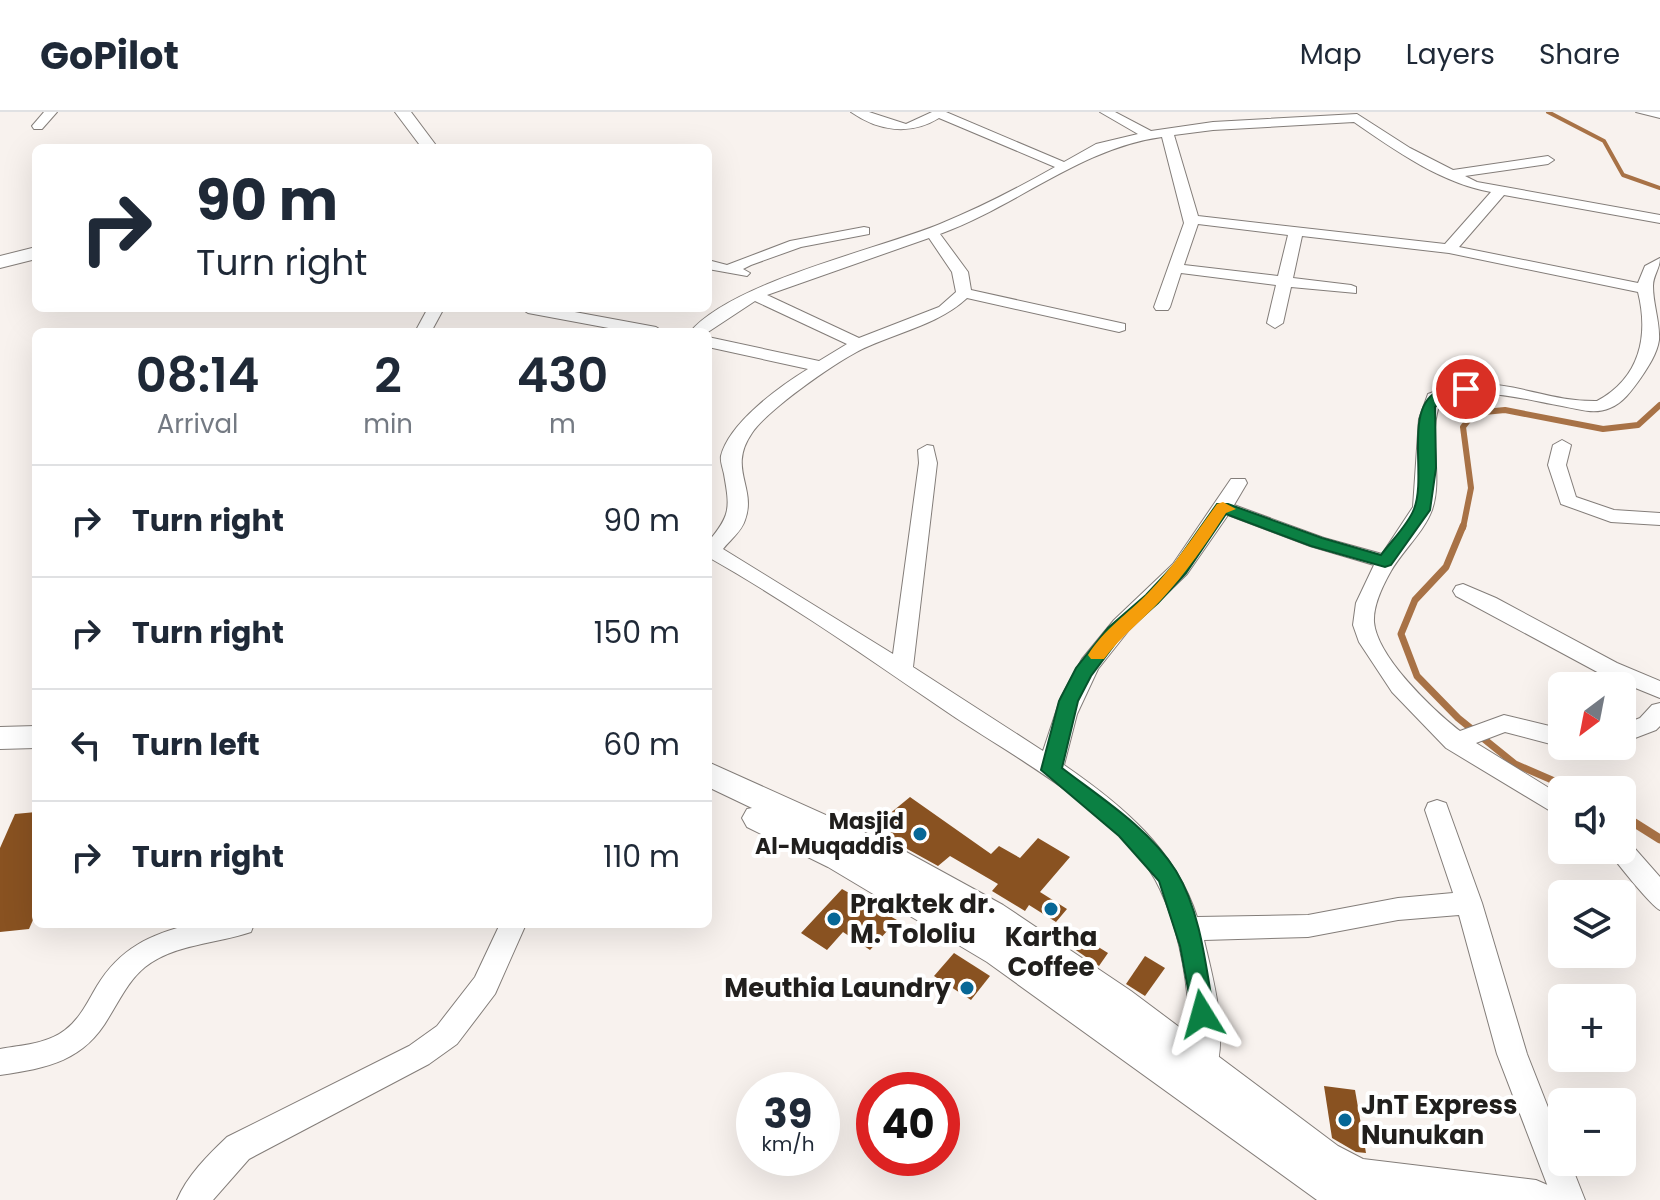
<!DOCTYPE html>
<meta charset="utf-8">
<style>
:root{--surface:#fff;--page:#f6f6f7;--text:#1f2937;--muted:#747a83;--line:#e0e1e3}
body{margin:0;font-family:Poppins,sans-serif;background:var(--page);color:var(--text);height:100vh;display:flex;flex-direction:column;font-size:30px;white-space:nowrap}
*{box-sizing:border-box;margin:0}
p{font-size:26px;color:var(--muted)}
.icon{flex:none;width:44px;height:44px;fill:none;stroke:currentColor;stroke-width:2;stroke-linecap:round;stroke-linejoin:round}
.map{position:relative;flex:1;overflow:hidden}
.drawer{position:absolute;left:32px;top:216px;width:680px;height:600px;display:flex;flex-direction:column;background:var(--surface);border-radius:12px;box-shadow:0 8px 32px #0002}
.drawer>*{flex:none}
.top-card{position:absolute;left:32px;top:32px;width:680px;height:168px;border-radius:12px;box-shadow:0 8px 32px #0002;background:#fff;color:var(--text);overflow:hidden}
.needle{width:52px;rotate:212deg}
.controls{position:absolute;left:1548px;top:560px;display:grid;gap:16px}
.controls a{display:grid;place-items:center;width:88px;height:88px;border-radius:12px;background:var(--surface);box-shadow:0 8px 32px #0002;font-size:40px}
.speed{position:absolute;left:736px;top:960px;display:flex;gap:16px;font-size:40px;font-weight:700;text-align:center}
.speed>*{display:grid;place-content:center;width:104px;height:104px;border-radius:50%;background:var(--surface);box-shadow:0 8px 32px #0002;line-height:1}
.speed small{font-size:20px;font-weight:400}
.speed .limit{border:12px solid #d22;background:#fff;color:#111}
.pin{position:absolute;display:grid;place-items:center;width:68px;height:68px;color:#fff;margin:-34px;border:4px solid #fff;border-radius:50%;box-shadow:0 2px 8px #0007}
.me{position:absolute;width:88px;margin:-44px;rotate:352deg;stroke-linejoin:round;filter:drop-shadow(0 0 6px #0008)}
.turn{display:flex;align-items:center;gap:28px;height:168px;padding:0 32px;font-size:36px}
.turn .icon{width:104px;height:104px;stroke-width:2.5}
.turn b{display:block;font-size:56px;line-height:68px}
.eta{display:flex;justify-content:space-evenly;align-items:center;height:136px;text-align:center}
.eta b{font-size:48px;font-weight:600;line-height:56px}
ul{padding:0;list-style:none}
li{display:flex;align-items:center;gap:24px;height:112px;padding:0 32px;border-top:2px solid var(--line)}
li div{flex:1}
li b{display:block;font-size:30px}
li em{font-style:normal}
header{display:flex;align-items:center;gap:48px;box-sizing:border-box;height:112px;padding:0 40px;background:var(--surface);border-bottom:2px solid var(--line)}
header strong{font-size:38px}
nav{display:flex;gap:44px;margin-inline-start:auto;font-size:28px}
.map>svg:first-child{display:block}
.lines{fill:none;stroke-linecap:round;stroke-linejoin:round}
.stream-far3{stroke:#a87246;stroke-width:4}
.stream-far2{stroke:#a87246;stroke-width:6}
.stream-far1{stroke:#a87246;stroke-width:7}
.stream{stroke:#a87246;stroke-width:9}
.building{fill:#895221}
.minor-casing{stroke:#837d79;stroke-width:2}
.major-casing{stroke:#837d79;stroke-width:2}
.minor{fill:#fff;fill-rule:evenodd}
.major{fill:#fff;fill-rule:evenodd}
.route{fill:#0b8043;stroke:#07532c;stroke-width:2}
.slow{fill:#f59e0b}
.poi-dot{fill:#076796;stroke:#fff;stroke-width:3}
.labels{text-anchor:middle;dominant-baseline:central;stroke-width:8;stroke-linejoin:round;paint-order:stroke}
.poi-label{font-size:22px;font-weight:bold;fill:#211f1d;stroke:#fff;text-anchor:end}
.near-poi-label{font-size:26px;font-weight:bold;fill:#211f1d;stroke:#fff;text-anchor:start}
</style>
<header>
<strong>GoPilot</strong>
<nav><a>Map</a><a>Layers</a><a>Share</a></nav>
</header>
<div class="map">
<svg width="1660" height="1088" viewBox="0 0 1660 1088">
<rect width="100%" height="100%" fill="#f8f2ee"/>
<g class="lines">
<path class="stream-far3" d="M1548,0L1604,29L1623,63L1660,76"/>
<path class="stream-far2" d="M1463,416L1471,376L1463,315L1474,301L1505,298L1603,317L1638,313L1660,293"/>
<g class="stream-far1">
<path d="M1463,414L1446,455L1415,488L1401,522L1417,564L1458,606L1515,652L1575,678"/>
<path d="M1622,703L1636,712"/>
</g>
<path class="stream" d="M1633,710L1660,727"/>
</g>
<g class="building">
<path d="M910,685L991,742L999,734L1020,746L1038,726L1070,745L1040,780L1067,797L1056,810L1029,793L1025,799L992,779L998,772L950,744L938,754L871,717Z"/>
<path d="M36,700V801L29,817L0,820V736L15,702Z"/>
<path d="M842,777L897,808L870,838L843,820L827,838L801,821Z"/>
<path d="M1079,823L1108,841L1099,854L1070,834Z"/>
<path d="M954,841L990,864L971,888L934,864Z"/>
<path d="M1145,844L1165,856L1145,884L1126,872Z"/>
<path d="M1324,974L1355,978L1366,1041L1356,1040L1332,1026Z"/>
</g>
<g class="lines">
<defs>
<g id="minor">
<path d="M44,0H57L42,17H34L32,14Z"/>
<path d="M851,0H869L906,12L932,0H946L1064,50L1096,32L1138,22L1100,0H1115L1151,19L1213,10L1357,2L1410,36L1453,58L1548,44L1554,48L1548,52L1465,64L1477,70L1660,103V111L1504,83L1459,135L1638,171L1645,154L1660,146C1660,157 1653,163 1653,174C1653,193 1660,209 1659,228C1657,242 1648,255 1640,267C1632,278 1623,291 1610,296C1594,303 1578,297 1562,294C1522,287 1480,273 1441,289C1426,323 1444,363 1432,398C1424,420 1403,438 1391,459C1383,473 1373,493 1374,510C1377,545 1433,598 1460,619L1504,603L1562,617V635L1505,620L1476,631L1562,684V706L1446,636L1392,580L1359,530L1353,513L1356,491L1374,453L1310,434L1228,403L1187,462L1129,518L1098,557L1077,602L1064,653C1122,693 1175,737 1197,805L1308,803L1398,786L1453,781L1425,698L1428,691L1437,688L1446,691L1482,791L1527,942L1562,1031V1050H1570L1585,1088H1553L1497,942L1459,803L1398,808L1308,825L1204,828C1214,871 1231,929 1211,972L1201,976L1191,972C1184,956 1191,936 1190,918C1188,872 1180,819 1160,777C1128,706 1016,646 953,604C872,549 793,493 708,445V430C731,403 730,396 724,362C723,357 720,349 721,344C729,311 780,274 808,257L708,235V225L819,249L847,232L755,189L708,220H690C732,170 876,138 940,112C979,96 1018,76 1055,55L939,6C910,24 878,19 851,0ZM1354,10C1396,39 1441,71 1491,80L1445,132L1198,104L1174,23L1213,18ZM1162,25L1184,111L1154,195L1156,198H1168L1170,195L1181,161L1276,173L1267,211L1275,216L1283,211L1291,175L1356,181V175L1351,173L1293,166L1302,124L1449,141L1638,180C1649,224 1640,266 1597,289C1535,290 1494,255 1428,282L1419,307L1413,395L1382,442L1324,426L1234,393L1247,371L1245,367H1231L1173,452L1114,508L1082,547L1061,585L1043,639L913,555L937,351L933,334L927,333L918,338L919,351L893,542L723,437C730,428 742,419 745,408C757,375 727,357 752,321C768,297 842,245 869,234C903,219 940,211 967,186L1119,220L1125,218V212L971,178L968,160L940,122C1017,94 1081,36 1162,25ZM1198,112L1288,123L1278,164L1184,153ZM929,126L952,160L956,180L939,195L859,226L767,183Z"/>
<path d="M1636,0H1660V6Z"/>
<path d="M864,115L869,116V122L801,135L751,153L743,157L750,161L747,164L708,157V148L727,153L790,129Z"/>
<path d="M428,196H444L431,220H415Z"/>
<path d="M520,196H553L656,215L664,220H630L528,201Z"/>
<path d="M1562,328L1571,333L1566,353L1576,385L1614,398L1660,401V413L1611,410L1561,392L1548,353L1553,333Z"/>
<path d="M1463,472L1496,486L1617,551L1660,569V586L1601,562L1456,484L1453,479L1456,474Z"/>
<path d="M1660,591V614L1656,618L1622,631V613L1640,606L1652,593Z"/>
<path d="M1622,728L1630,731L1660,765V798C1652,795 1614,748 1608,738H1622Z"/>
<path d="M192,812H254L251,820C216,832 174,832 145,855C129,868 120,887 109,905C84,949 48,956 0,963V937C22,933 47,932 65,918C80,907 88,889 97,874C120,836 151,822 192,812Z"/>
<path d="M500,812H526L495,882L457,932L429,952L249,1047L213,1088H177C187,1064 208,1043 227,1025L409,934L437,914L475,865Z"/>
</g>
<g id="major">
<path d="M395,0H411L438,36H422Z"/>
<path d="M36,135V147L0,156V144Z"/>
<path d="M36,614V636L0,637V615Z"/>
<path d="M708,650L899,736L1003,793L1131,879L1338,1034L1363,1047L1536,1068L1550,1074L1556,1088H1317L987,850L828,755L747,715L742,706L747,697L752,696L708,675Z"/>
</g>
</defs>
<use href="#minor" class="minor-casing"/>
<use href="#major" class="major-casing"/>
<use href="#minor" class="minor"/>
<use href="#major" class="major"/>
</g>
<path class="route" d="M1466,273L1471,274V280L1447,285L1435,295L1436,356L1430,398L1391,453L1385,455L1311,434L1226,402L1186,461L1158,491L1121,524L1091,564L1078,589L1062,656C1101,686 1149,716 1176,759C1201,800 1206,855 1214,902L1211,909L1202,912L1194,909L1180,834L1159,769L1119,724L1041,658L1059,589L1076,556L1108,516L1146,483L1174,453L1217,392H1228L1322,426L1381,443C1391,429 1408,413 1414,397C1427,364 1404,299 1436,280C1444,275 1457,275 1466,273Z"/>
<path class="slow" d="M1223,390L1236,397L1226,401C1206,432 1186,461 1161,488C1142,509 1121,524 1104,547H1091L1088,543C1104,517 1128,502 1149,480C1175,453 1195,422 1217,392Z"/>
<g class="poi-dot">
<circle cx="920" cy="722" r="8"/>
<circle cx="1051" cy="797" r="8"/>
<circle cx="834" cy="807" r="8"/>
<circle cx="967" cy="876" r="8"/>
<circle cx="1345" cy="1008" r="8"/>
</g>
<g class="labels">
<g class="poi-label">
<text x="904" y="709">Masjid<tspan x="904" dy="25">Al-Muqaddis</tspan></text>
</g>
<g class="near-poi-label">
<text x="850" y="792">Praktek dr.<tspan x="850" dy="30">M. Tololiu</tspan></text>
<text x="1051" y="825" text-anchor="middle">Kartha<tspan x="1051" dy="30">Coffee</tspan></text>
<text x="951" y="876" text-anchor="end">Meuthia Laundry</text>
<text x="1361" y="993">JnT Express<tspan x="1361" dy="30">Nunukan</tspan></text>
</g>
</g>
</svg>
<div class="controls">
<a><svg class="needle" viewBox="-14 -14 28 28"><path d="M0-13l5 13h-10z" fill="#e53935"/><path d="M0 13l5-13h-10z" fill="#747a83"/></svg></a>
<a><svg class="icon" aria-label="sound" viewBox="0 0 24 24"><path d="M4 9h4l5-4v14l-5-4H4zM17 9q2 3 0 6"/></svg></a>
<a><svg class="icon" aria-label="layers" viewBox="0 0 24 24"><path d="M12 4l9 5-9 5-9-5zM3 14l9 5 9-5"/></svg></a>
<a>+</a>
<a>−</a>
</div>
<div class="speed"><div>39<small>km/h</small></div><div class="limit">40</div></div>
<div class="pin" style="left:1466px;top:277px;background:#d93025"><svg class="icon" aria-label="arrive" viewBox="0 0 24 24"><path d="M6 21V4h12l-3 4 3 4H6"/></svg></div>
<svg class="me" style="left:1202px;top:902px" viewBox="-20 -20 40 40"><path d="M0-17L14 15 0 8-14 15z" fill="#0b8043" stroke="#fff" stroke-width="4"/></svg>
<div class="top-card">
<div class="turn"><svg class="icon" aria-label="right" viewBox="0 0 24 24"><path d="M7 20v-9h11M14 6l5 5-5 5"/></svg><div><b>90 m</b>Turn right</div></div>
</div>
<section class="drawer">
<div class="eta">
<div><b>08:14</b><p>Arrival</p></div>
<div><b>2</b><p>min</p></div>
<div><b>430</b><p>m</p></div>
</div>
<ul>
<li><svg class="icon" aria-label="right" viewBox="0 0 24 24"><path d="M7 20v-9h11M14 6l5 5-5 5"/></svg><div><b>Turn right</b></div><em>90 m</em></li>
<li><svg class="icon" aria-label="right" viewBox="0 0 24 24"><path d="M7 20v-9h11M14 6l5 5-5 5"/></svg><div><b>Turn right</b></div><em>150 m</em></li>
<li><svg class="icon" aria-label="left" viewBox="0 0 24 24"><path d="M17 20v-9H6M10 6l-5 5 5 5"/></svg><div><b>Turn left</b></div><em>60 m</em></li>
<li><svg class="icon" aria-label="right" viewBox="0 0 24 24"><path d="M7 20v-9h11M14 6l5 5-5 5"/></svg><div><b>Turn right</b></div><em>110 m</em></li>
</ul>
</section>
</div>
